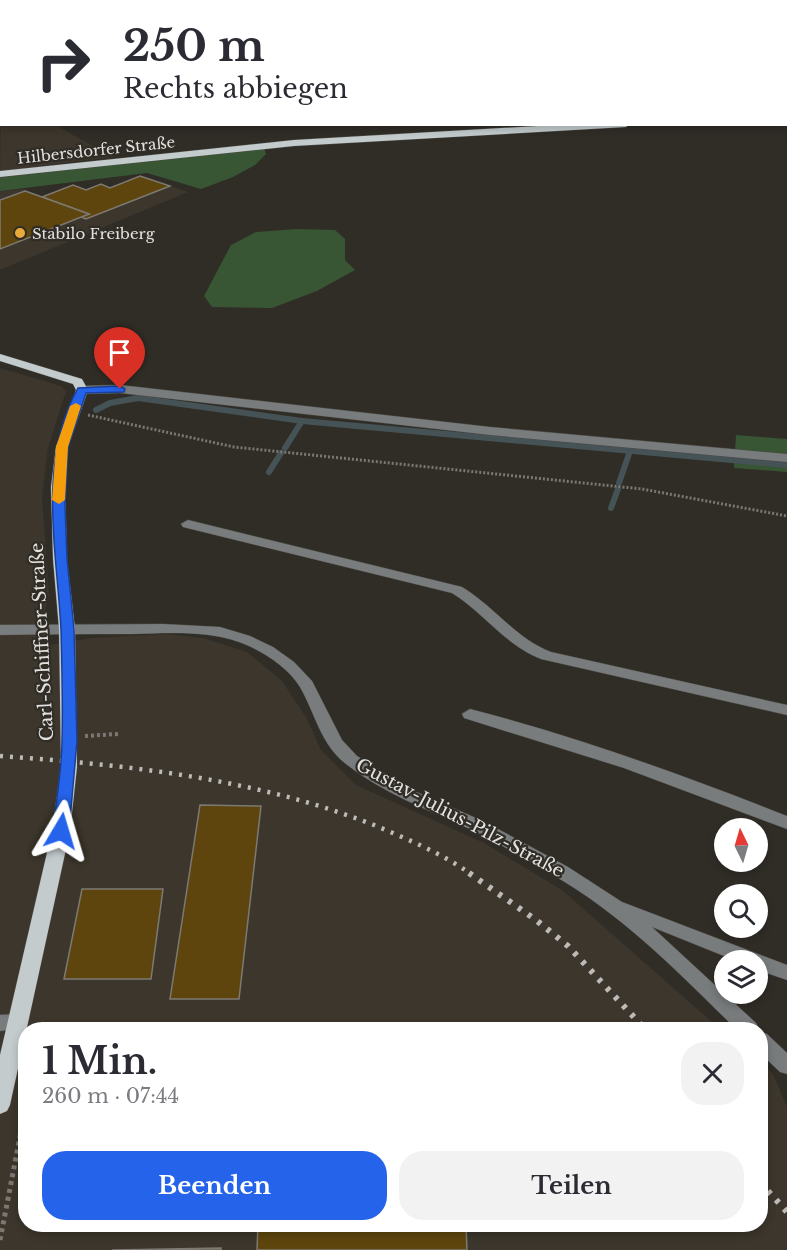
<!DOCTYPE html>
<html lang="de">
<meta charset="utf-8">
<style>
:root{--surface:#fff;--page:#f2f2f3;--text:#2b2b33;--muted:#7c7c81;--accent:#2563eb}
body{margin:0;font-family:"Libre Baskerville",serif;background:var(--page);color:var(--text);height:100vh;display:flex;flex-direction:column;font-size:22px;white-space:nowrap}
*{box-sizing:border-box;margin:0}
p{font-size:20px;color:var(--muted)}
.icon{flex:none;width:33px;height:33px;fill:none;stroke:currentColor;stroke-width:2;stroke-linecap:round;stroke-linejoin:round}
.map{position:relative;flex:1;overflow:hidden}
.sheet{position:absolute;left:18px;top:1022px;width:750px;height:210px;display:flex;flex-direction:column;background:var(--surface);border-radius:24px;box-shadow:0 3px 9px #0003}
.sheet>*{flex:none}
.hud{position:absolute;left:0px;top:0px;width:788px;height:126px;box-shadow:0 3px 9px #0003;background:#fff;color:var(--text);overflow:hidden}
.needle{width:39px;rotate:355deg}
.fabs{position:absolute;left:714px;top:818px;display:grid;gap:12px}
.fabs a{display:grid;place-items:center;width:54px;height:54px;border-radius:50%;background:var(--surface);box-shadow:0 3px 9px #0003;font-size:30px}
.pin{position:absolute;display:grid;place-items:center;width:51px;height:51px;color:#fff;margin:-62px -26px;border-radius:50% 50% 50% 0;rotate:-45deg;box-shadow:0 0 6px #0007}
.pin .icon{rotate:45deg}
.me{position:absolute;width:66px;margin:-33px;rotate:7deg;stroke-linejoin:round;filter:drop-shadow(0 0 4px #0008)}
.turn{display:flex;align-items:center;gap:21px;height:126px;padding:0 24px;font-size:27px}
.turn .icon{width:78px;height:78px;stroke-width:2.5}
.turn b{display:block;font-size:42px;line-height:51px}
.round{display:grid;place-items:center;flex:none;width:63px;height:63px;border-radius:24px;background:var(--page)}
.head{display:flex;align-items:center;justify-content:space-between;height:102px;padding:0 24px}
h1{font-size:36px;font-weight:700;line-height:45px}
.primary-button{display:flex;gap:12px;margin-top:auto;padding:12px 24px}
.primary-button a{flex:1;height:69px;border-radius:24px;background:var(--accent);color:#fff;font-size:24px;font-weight:700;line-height:69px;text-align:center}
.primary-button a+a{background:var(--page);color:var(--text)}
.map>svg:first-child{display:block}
.built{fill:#3c362c}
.green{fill:#385534}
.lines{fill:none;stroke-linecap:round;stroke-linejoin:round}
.stream{stroke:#455256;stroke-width:6}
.building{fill:#5d450d;stroke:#7d7973;stroke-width:1.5}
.minor-casing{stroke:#4d4a44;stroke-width:1}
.major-casing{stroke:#4d4a44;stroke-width:1}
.path-far2{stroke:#7b7874;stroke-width:3;stroke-dasharray:2 2;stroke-linecap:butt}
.path-far1{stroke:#7b7874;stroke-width:4;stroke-dasharray:3 3;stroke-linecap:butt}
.path{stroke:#7b7874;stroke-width:5;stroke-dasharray:4 4;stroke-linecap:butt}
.minor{fill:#787c7d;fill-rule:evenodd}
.major{fill:#c3cbcd;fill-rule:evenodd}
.rail-far1{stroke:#bdbbb8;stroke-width:4.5;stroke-dasharray:3 7;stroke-linecap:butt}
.rail{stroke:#bdbbb8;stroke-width:6;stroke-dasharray:4 8;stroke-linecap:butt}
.route{fill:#2563eb;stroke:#184099;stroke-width:1.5}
.slow{fill:#f59e0b}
.poi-dot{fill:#eaaa39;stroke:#302d27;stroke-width:2}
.labels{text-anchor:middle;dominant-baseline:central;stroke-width:4.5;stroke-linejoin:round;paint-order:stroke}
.far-street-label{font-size:15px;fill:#e3e1de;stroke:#302d27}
.far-poi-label{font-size:15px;fill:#e3e1de;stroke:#302d27;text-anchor:start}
.street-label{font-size:18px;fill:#e3e1de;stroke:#302d27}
</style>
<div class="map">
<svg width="787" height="1250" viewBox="0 0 787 1250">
<rect width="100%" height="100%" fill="#302d27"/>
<g class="built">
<path d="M1,96L2,124L55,125L113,157L0,171Z"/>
<path d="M140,176L188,192L0,270V191L24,189L43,197L73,185L86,190L101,184L110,188Z"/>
<path d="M0,368L61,386L66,391L48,448L42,497L49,595L36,647L93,638L167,634L203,638L247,652L282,681L307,719L321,750L356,785L484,843L562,890L720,1029H26V1224H760L761,1064L773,1074L787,1107V1250H0Z"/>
</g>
<g class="green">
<path d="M0,0H235L2,2L1,43Z"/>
<path d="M264,148L266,154L255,165L233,177L201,189L147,173L0,191V177Z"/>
<path d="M297,229L335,230L345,239V260L355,270L317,291L272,308L212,307L204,296L231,245L256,232Z"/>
<path d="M736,435L787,439V472L734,468Z"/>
</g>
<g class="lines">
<g class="stream">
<path d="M96,410L110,403L138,398L302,421L787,465"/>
<path d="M285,448L302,421"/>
<path d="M269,472L281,453"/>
<path d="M619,483L630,451"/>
<path d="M611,508L618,489"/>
</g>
</g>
<g class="building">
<path d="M140,176L170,186L86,219L81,217L89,214L42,197L73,185L86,190L101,184L110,188Z"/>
<path d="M25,191L42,197L89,214L0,249V200Z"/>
<path d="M200,805L261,806L239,999H170Z"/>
<path d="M82,889H163L151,979H64Z"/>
<path d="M258,1224H466L467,1250H257Z"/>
<path d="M221,1248V1250H112Z"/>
</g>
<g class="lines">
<defs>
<g id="minor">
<path d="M295,0H304L294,2Z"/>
<path d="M120,385L490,427L787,454V462L490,435L120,393L82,394L76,390L82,386Z"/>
<path d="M188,520L462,587C494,606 516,639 551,652L787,705V715L541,659C505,645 484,613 452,593L183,527L181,524Z"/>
<path d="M163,624L220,627L250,636L273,647L294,662L312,681L342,740L357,756L414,791L485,822L568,867L622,902L787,965V980L758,970V960H734L652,927L756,1023L759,1029H736C679,973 623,915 553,875C526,860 498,842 470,829C428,810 383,793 346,764C321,745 315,713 300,687C287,666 261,650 239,642C206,630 166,633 131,634C88,634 44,634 0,635V625Z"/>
<path d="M470,709C578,737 683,775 787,816V829L624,768L464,718L462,714Z"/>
<path d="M17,1014L24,1016L27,1022L24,1028L0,1031V1015Z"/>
<path d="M760,1032L767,1034L787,1053V1074L780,1072L760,1053Z"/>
</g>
<g id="major">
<path d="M262,0H272L261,2Z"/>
<rect x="0" y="89" width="2" height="6"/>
<rect x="786" y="113" width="1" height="6"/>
<path d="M571,124H630L626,127L294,146L0,177V171L294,140Z"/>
<path d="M0,354L82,379L88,390L68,447L65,487L67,559L75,629L77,767L70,831L10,1105L7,1111L0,1114V1055L52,831L61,767L59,629L53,559L51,487L56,447L76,390L73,384L0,361Z"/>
</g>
</defs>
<use href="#minor" class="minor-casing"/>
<use href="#major" class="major-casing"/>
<path class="path-far2" d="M88,415L234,447L642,489L787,516"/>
<path class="path-far1" d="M85,736L118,734"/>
<path class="path" d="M0,1240L26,1106"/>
<use href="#minor" class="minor"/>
<use href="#major" class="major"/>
<path class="rail-far1" d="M0,756C127,765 254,778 374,825C407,839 441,853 471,874"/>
<g class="rail">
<path d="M469,873L536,920L568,946L645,1029"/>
<path d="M760,1182L787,1212"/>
</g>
</g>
<path class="route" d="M120,386L125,389L124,392L86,393L68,447L65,505L67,559L74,629L77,741L69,831L67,835H56L53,831C56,801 62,770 62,740C63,704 62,666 61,630C57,550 37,462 78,388Z"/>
<path class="slow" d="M76,403L81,406L68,447L65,500L59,504L52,500L56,447L70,406Z"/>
<circle class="poi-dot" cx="20" cy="233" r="6"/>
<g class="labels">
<g class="far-street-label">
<text transform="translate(96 150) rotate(-6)">Hilbersdorfer Straße</text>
</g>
<g class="far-poi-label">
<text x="32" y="233">Stabilo Freiberg</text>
</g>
<g class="street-label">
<text transform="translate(42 642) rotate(-93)">Carl-Schiffner-Straße</text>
<text transform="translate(460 818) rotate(28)">Gustav-Julius-Pilz-Straße</text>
</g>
</g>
</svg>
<div class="fabs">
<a><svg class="needle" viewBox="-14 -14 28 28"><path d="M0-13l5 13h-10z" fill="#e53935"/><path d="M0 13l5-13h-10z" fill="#7c7c81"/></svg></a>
<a><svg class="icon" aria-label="search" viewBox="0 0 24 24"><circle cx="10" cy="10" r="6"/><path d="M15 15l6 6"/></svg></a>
<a><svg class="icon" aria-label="layers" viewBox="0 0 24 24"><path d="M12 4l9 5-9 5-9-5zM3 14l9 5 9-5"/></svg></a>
</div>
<div class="pin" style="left:120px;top:389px;background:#d93025"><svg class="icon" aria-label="arrive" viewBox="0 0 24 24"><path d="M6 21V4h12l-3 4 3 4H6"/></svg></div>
<svg class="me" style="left:61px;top:831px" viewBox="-20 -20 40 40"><path d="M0-17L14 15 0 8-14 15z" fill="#2563eb" stroke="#fff" stroke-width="4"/></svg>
<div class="hud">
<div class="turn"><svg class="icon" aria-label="right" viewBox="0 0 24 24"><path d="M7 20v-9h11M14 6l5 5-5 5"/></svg><div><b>250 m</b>Rechts abbiegen</div></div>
</div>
<section class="sheet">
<div class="head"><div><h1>1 Min.</h1><p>260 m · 07:44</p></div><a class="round"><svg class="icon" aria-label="close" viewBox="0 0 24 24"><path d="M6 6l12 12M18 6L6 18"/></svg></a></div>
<div class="primary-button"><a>Beenden</a><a>Teilen</a></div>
</section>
</div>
